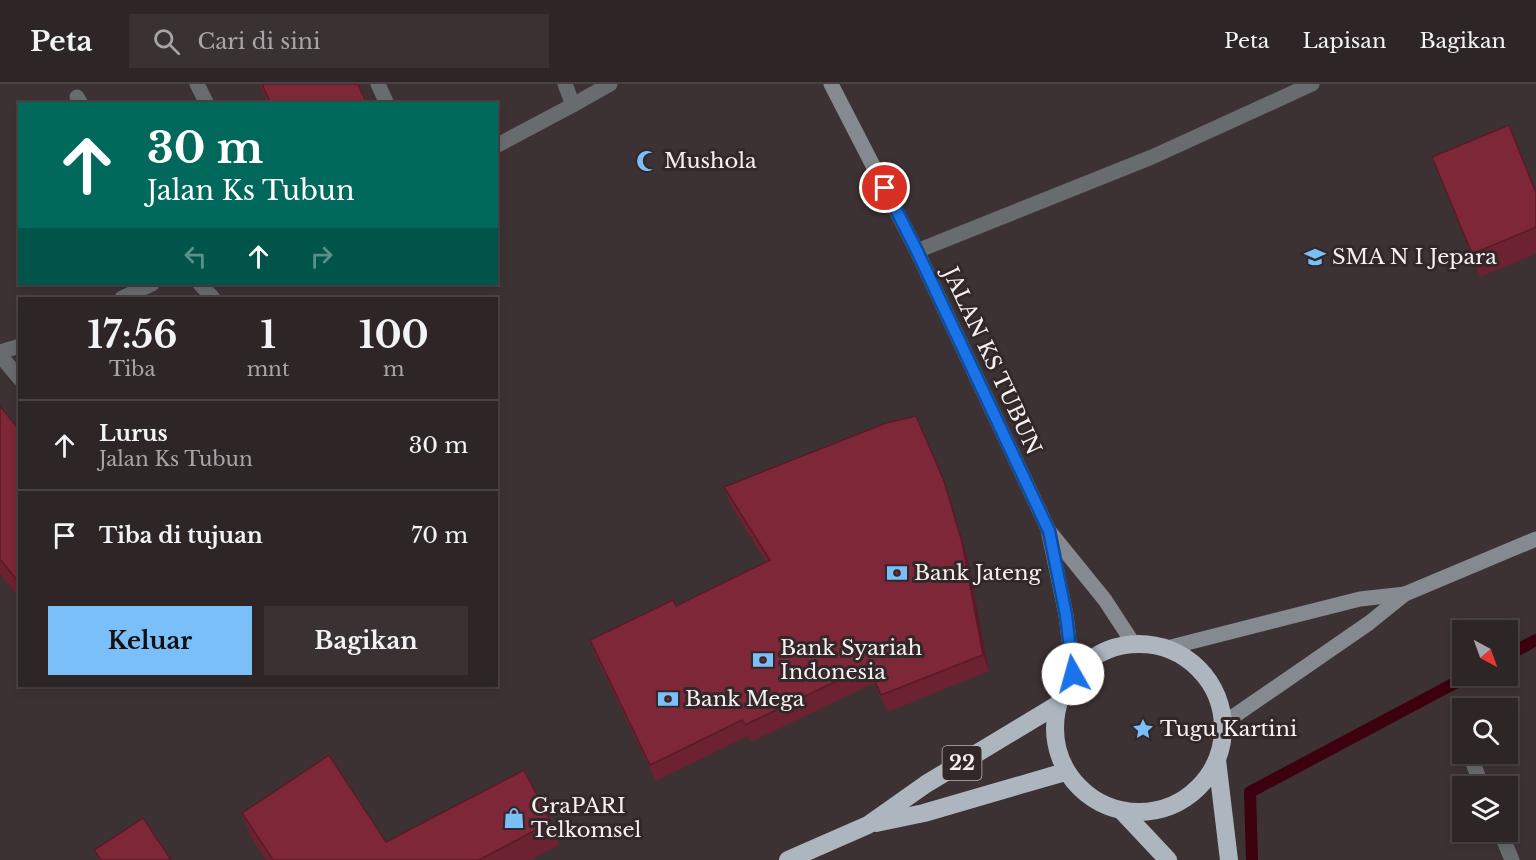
<!DOCTYPE html>
<html lang="id">
<style>
:root{--surface:#2e2626;--page:#3a3232;--text:#f1f3f6;--muted:#a7a5a7;--line:#494343;--accent:#7abff8}
body{margin:0;font-family:"Libre Baskerville",serif;background:var(--page);color:var(--text);height:100vh;display:flex;flex-direction:column;font-size:22px;white-space:nowrap}
*{box-sizing:border-box;margin:0}
p{font-size:20px;color:var(--muted)}
.icon{flex:none;width:33px;height:33px;fill:none;stroke:currentColor;stroke-width:2;stroke-linecap:round;stroke-linejoin:round}
.map{position:relative;flex:1;overflow:hidden}
.side{position:absolute;left:18px;top:213px;width:480px;height:390px;display:flex;flex-direction:column;background:var(--surface);border-radius:0px;box-shadow:0 3px 9px #0003,0 0 0 2px var(--line)}
.side>*{flex:none}
.hud{position:absolute;left:18px;top:18px;width:480px;height:183px;border-radius:0px;box-shadow:0 3px 9px #0003,0 0 0 2px var(--line);background:#00695c;color:#fff;overflow:hidden}
.needle{width:39px;rotate:139deg}
.tools{position:absolute;left:1452px;top:536px;display:grid;gap:12px}
.tools a{display:grid;place-items:center;width:66px;height:66px;border-radius:0px;background:var(--surface);box-shadow:0 3px 9px #0003,0 0 0 2px var(--line);font-size:30px}
.pin{position:absolute;display:grid;place-items:center;width:51px;height:51px;color:#fff;margin:-26px;border:3px solid #fff;border-radius:50%;box-shadow:0 2px 6px #0007}
.me{position:absolute;width:66px;margin:-33px;rotate:353deg;stroke-linejoin:round;filter:drop-shadow(0 0 4px #0008)}
.turn{display:flex;align-items:center;gap:21px;height:126px;padding:0 30px;font-size:27px}
.turn .icon{width:78px;height:78px;stroke-width:2.5}
.turn b{display:block;font-size:42px;line-height:51px}
.lanes{display:flex;align-items:center;height:57px;padding:0 30px;background:#0003;justify-content:center;gap:30px;direction:ltr}
.lanes .off{opacity:.35}
.eta{display:flex;justify-content:space-evenly;align-items:center;height:102px;text-align:center}
.eta b{font-size:36px;font-weight:700;line-height:42px}
.primary-button{display:flex;gap:12px;margin-top:auto;padding:12px 30px}
.primary-button a{flex:1;height:69px;border-radius:0px;background:var(--accent);color:#111;font-size:24px;font-weight:700;line-height:69px;text-align:center}
.primary-button a+a{background:var(--page);color:var(--text)}
ul{padding:0;list-style:none}
li{display:flex;align-items:center;gap:18px;height:90px;padding:0 30px;border-top:2px solid var(--line)}
li div{flex:1}
li b{display:block;font-size:22px}
li em{font-style:normal}
header{display:flex;align-items:center;gap:36px;box-sizing:border-box;height:84px;padding:0 30px;background:var(--surface);border-bottom:2px solid var(--line)}
header strong{font-size:28px}
nav{display:flex;gap:33px;margin-inline-start:auto;font-size:21px}
.search{width:420px;height:54px;background:var(--page);display:flex;align-items:center;gap:15px;box-sizing:border-box;padding:0 21px;border-radius:0px;color:var(--muted);font-size:22px}
.map>svg:first-child{display:block}
.lines{fill:none;stroke-linecap:round;stroke-linejoin:round}
.stream{stroke:#3c000e;stroke-width:12}
.lane{stroke:#686c6f;stroke-width:15}
.street{stroke:#686c6f;stroke-width:15}
.secondary{stroke:#848a90;stroke-width:15}
.highway{stroke:#adb6bf;stroke-width:18}
.wall{fill:#6c2230}
.shaded-wall{fill:#581b27}
.building{fill:#7d2738;stroke:#581b27;stroke-width:1.5}
.route-casing{stroke:#114b97;stroke-width:15}
.route{stroke:#1a73e8;stroke-width:10}
.labels{text-anchor:middle;dominant-baseline:central;stroke-width:6;stroke-linejoin:round;paint-order:stroke}
.shield{fill:#332829;stroke:#bcb4b4;stroke-width:1.5}
.shield-label{font-size:20px;font-weight:bold;fill:#f7f0f0}
.poi-label{font-size:21px;fill:#f7f0f0;stroke:#332829;text-anchor:start}
.street-label{font-size:21px;fill:#f7f0f0;stroke:#332829}
</style>
<header>
<strong>Peta</strong>
<div class="search"><svg class="icon" aria-label="search" viewBox="0 0 24 24"><circle cx="10" cy="10" r="6"/><path d="M15 15l6 6"/></svg>Cari di sini</div>
<nav><a>Peta</a><a>Lapisan</a><a>Bagikan</a></nav>
</header>
<div class="map">
<svg width="1536" height="776" viewBox="0 0 1536 776">
<rect width="100%" height="100%" fill="#3d3233"/>
<g class="lines">
<g class="stream">
<path d="M1508,571L1536,556"/>
<path d="M1252,776L1250,708L1470,591"/>
</g>
<g class="lane">
<path d="M197,0L207,20"/>
<path d="M378,0L387,20"/>
<path d="M77,13L81,20"/>
<path d="M573,21L610,0"/>
<path d="M496,62L573,21L565,0"/>
<path d="M200,200L213,214"/>
<path d="M122,214L152,200"/>
<path d="M0,268L20,262"/>
<path d="M0,271L20,295"/>
<path d="M1462,651V653"/>
<path d="M1469,669L1482,702"/>
<path d="M1500,747L1512,776"/>
</g>
<path class="street" d="M917,167L1152,73L1312,0"/>
<g class="secondary">
<path d="M831,0L917,167L1049,447L1105,516L1133,559"/>
<path d="M1049,450L1066,531L1073,590"/>
<path d="M1167,564L1360,515L1405,510"/>
<path d="M1224,639L1369,539L1405,510L1536,455"/>
</g>
<g class="highway">
<circle cx="1139" cy="644" r="84"/>
<path d="M1217,676L1229,776"/>
<path d="M1123,728L1168,776"/>
<path d="M876,739L924,729L1065,688"/>
<path d="M788,776L868,741L926,700L1057,621"/>
</g>
</g>
<g class="wall">
<path d="M259,0H358L367,20H268Z"/>
<path d="M1432,73L1536,109V170L1480,193L1441,96Z"/>
<path d="M0,322L20,347V515L0,490Z"/>
<path d="M724,403L950,414L968,475L989,587L888,628L874,599L751,658L748,652L656,697L596,573L590,556L676,522L766,478L730,420Z"/>
<path d="M242,729L386,758L551,738L559,761L530,776H266L250,751Z"/>
</g>
<path class="shaded-wall" d="M944,397L950,414L968,475L989,587L983,571Z"/>
<g class="building">
<path d="M262,0H358L367,20H271Z"/>
<path d="M1509,41L1536,109V143L1472,170L1432,73Z"/>
<path d="M0,322L20,347V500L0,475Z"/>
<path d="M916,332L944,397L962,458L983,571L881,611L868,582L745,641L742,636L650,681L590,556L673,516L676,522L770,476L724,403L886,339Z"/>
<path d="M329,671L386,758L524,686L551,738L479,776H273L242,729Z"/>
<path d="M143,734L171,776H101L94,766Z"/>
</g>
<g class="lines">
<defs>
<path id="route" d="M885,104L917,167L1049,447L1066,531L1073,590"/>
</defs>
<use href="#route" class="route-casing"/>
<use href="#route" class="route"/>
</g>
<defs>
<symbol id="mosque-bare" viewBox="-9 -9 18 18"><path d="M3.5-4.9A6 6 0 1 0 3.5 4.9A5 5 0 1 1 3.5-4.9Z" fill="#7abff8" stroke="#332829" stroke-width="2.5" paint-order="stroke"/></symbol>
<symbol id="school-bare" viewBox="-9 -9 18 18"><path d="M0-5L7-2L0 1L-7-2ZM-4 1L0 2.5L4 1V4Q0 6-4 4Z" fill="#7abff8" stroke="#332829" stroke-width="2.5" paint-order="stroke"/></symbol>
<symbol id="bank-bare" viewBox="-9 -9 18 18"><path d="M-6-4H6V4H-6ZM0-2.3a2.3 2.3 0 1 0 0 4.6a2.3 2.3 0 1 0 0-4.6Z" fill="#7abff8" stroke="#332829" stroke-width="2.5" paint-order="stroke"/></symbol>
<symbol id="sight-bare" viewBox="-9 -9 18 18"><path d="M0-6L1.8-2.2L6-1.7L2.9 1.2L3.7 5.4L0 3.3L-3.7 5.4L-2.9 1.2L-6-1.7L-1.8-2.2Z" fill="#7abff8" stroke="#332829" stroke-width="2.5" paint-order="stroke"/></symbol>
<symbol id="shop-bare" viewBox="-9 -9 18 18"><path d="M-5-2.5h2.3a2.7 3.5 0 0 1 5.4 0H5L5.5 6h-11ZM-1.5-2.5h3a1.5 2.3 0 0 0-3 0Z" fill="#7abff8" stroke="#332829" stroke-width="2.5" paint-order="stroke"/></symbol>
</defs>
<g fill-rule="evenodd">
<use href="#mosque-bare" x="632" y="62" width="30" height="30"/>
<use href="#school-bare" x="1300" y="158" width="30" height="30"/>
<use href="#bank-bare" x="882" y="474" width="30" height="30"/>
<use href="#bank-bare" x="748" y="561" width="30" height="30"/>
<use href="#bank-bare" x="653" y="600" width="30" height="30"/>
<use href="#sight-bare" x="1128" y="630" width="30" height="30"/>
<use href="#shop-bare" x="499" y="719" width="30" height="30"/>
</g>
<g class="labels">
<rect class="shield" x="942.5" y="662" width="39" height="34" rx="4.5"/>
<g class="shield-label">
<text x="962" y="679">22</text>
</g>
<g class="poi-label">
<text x="664" y="77">Mushola</text>
<text x="1332" y="173">SMA N I Jepara</text>
<text x="914" y="489">Bank Jateng</text>
<text x="780" y="564">Bank Syariah<tspan x="780" dy="24">Indonesia</tspan></text>
<text x="685" y="615">Bank Mega</text>
<text x="1160" y="645">Tugu Kartini</text>
<text x="531" y="722">GraPARI<tspan x="531" dy="24">Telkomsel</tspan></text>
</g>
<g class="street-label">
<text transform="translate(992 277) rotate(65)">JALAN KS TUBUN</text>
</g>
</g>
</svg>
<div class="tools">
<a><svg class="needle" viewBox="-14 -14 28 28"><path d="M0-13l5 13h-10z" fill="#e53935"/><path d="M0 13l5-13h-10z" fill="#a7a5a7"/></svg></a>
<a><svg class="icon" aria-label="search" viewBox="0 0 24 24"><circle cx="10" cy="10" r="6"/><path d="M15 15l6 6"/></svg></a>
<a><svg class="icon" aria-label="layers" viewBox="0 0 24 24"><path d="M12 4l9 5-9 5-9-5zM3 14l9 5 9-5"/></svg></a>
</div>
<div class="pin" style="left:885px;top:104px;background:#d93025"><svg class="icon" aria-label="arrive" viewBox="0 0 24 24"><path d="M6 21V4h12l-3 4 3 4H6"/></svg></div>
<svg class="me" style="left:1073px;top:590px" viewBox="-20 -20 40 40"><circle r="19" fill="#fff"/><path d="M0-13L10 11 0 6-10 11z" fill="#1a73e8"/></svg>
<div class="hud">
<div class="turn"><svg class="icon" aria-label="ahead" viewBox="0 0 24 24"><path d="M12 20V5M6 11l6-6 6 6"/></svg><div><b>30 m</b>Jalan Ks Tubun</div></div>
<div class="lanes"><svg class="icon off" aria-label="left" viewBox="0 0 24 24"><path d="M17 20v-9H6M10 6l-5 5 5 5"/></svg><svg class="icon" aria-label="ahead" viewBox="0 0 24 24"><path d="M12 20V5M6 11l6-6 6 6"/></svg><svg class="icon off" aria-label="right" viewBox="0 0 24 24"><path d="M7 20v-9h11M14 6l5 5-5 5"/></svg></div>
</div>
<section class="side">
<div class="eta">
<div><b>17:56</b><p>Tiba</p></div>
<div><b>1</b><p>mnt</p></div>
<div><b>100</b><p>m</p></div>
</div>
<ul>
<li><svg class="icon" aria-label="ahead" viewBox="0 0 24 24"><path d="M12 20V5M6 11l6-6 6 6"/></svg><div><b>Lurus</b><p>Jalan Ks Tubun</p></div><em>30 m</em></li>
<li><svg class="icon" aria-label="arrive" viewBox="0 0 24 24"><path d="M6 21V4h12l-3 4 3 4H6"/></svg><div><b>Tiba di tujuan</b></div><em>70 m</em></li>
</ul>
<div class="primary-button"><a>Keluar</a><a>Bagikan</a></div>
</section>
</div>
